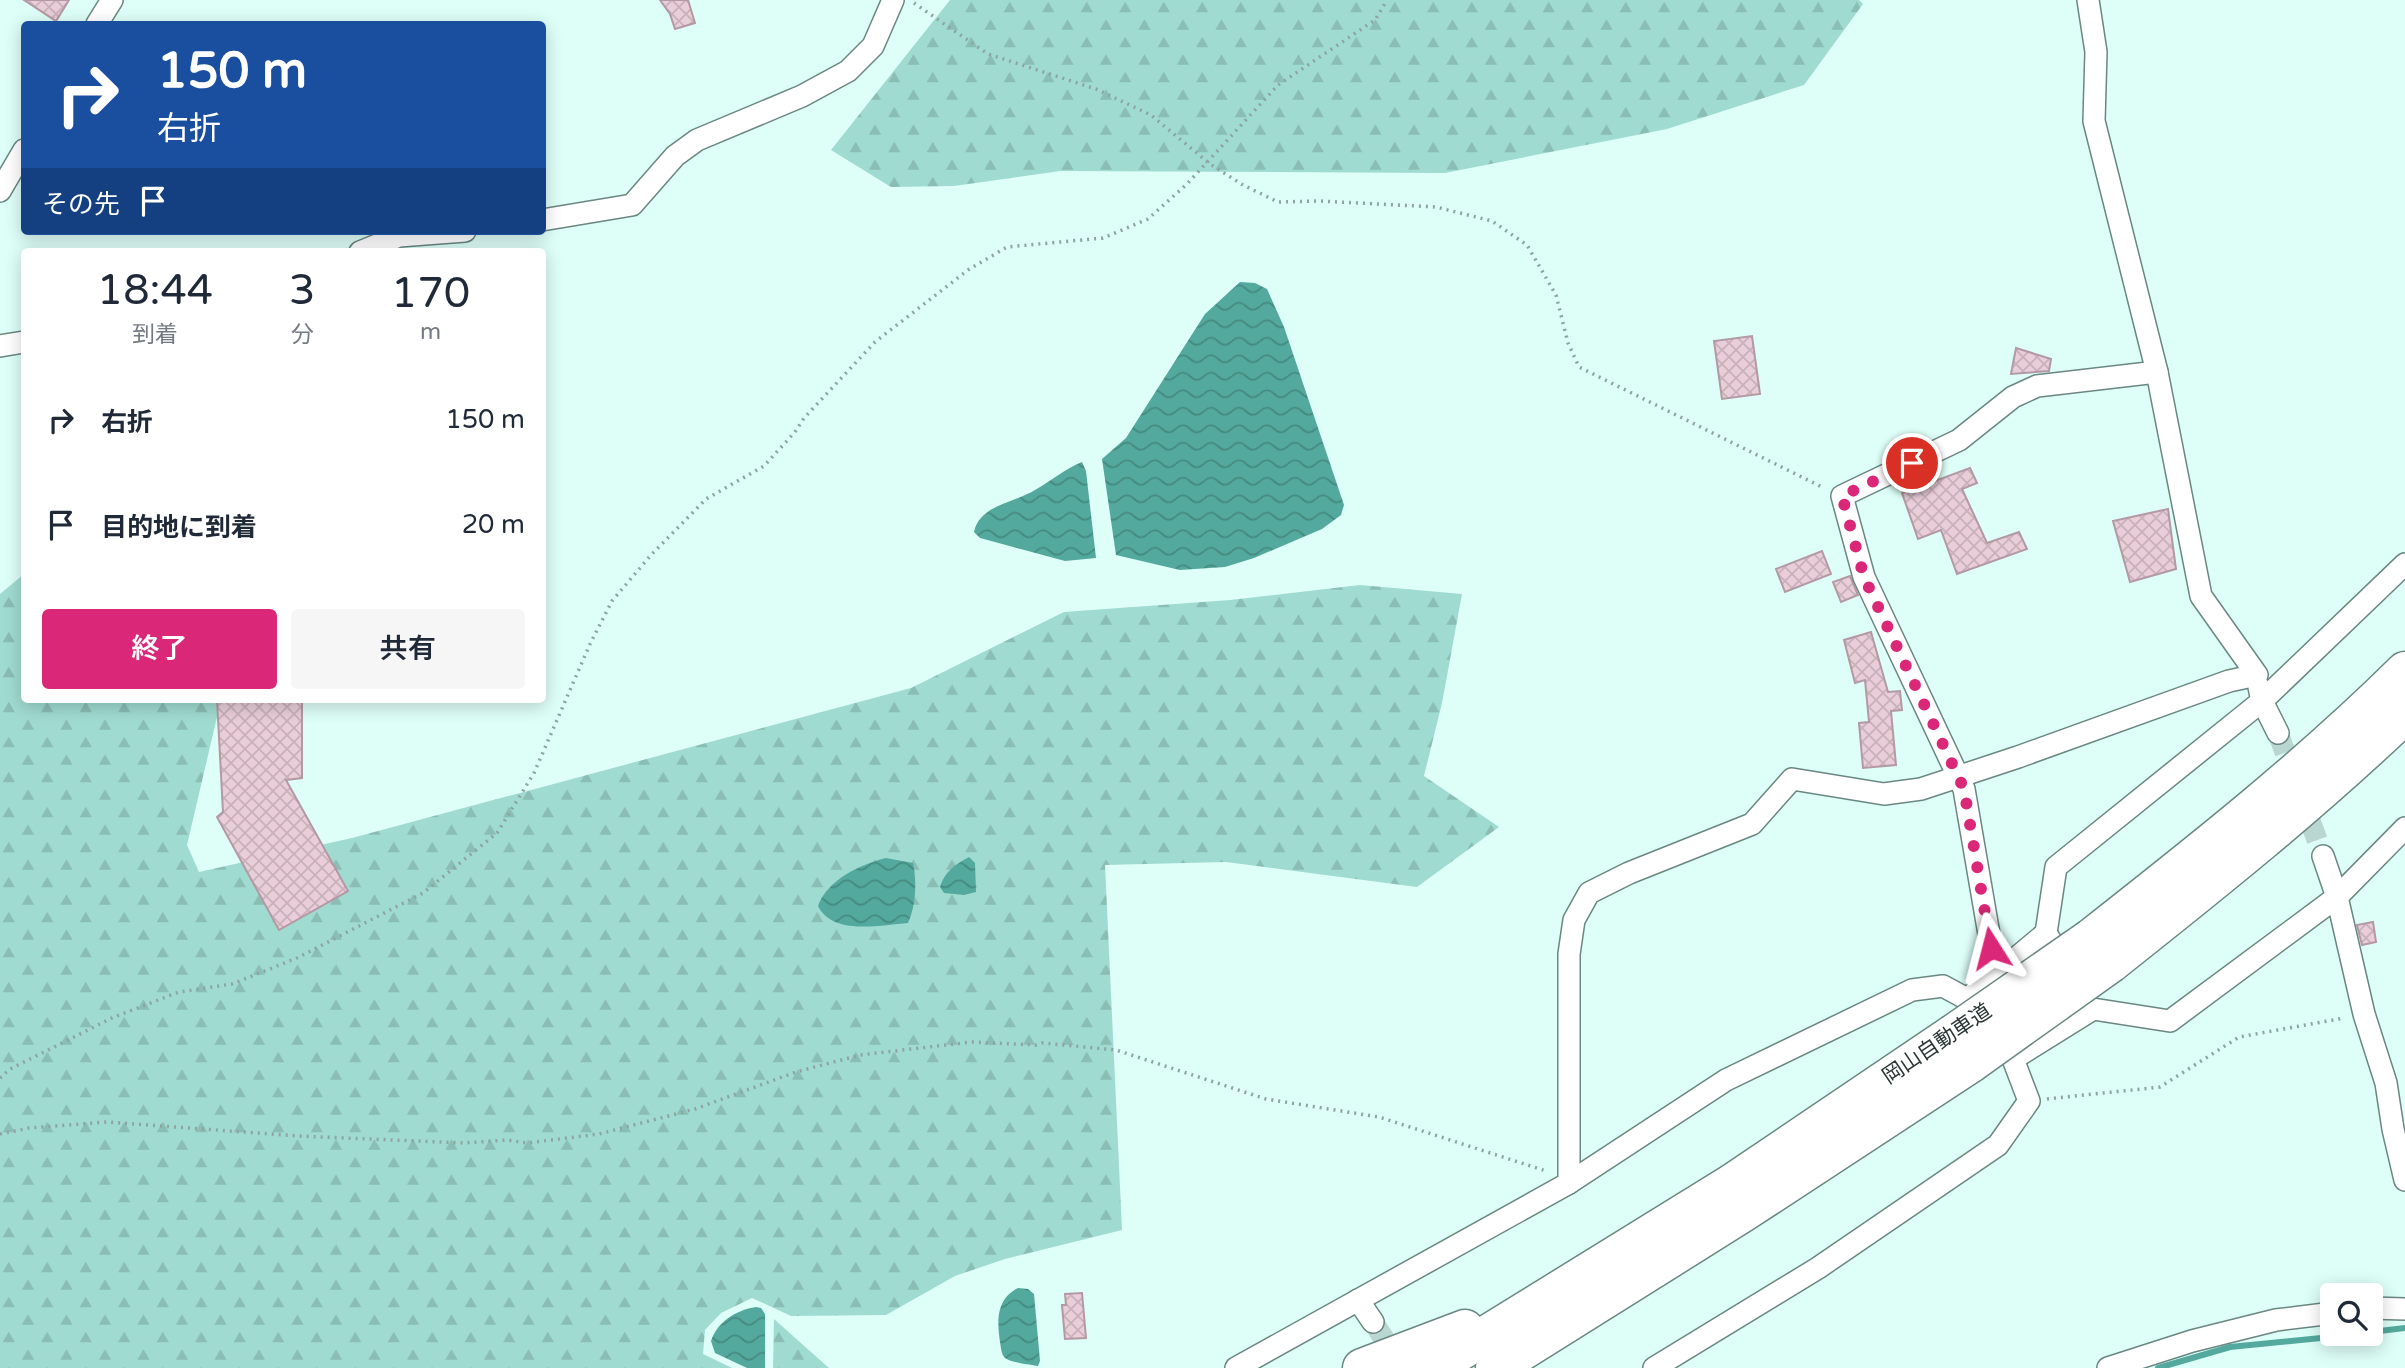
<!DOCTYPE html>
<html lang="ja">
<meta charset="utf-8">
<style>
:root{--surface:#fff;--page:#f6f6f7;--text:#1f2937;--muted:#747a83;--accent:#db2777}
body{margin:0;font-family:"Varela Round","Noto Sans JP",sans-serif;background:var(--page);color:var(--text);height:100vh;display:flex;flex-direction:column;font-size:26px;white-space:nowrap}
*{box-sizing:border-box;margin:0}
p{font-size:23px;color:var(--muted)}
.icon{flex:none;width:38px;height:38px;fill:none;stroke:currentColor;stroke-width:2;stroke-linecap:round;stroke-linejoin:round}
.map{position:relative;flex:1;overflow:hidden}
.details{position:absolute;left:21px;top:248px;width:525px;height:455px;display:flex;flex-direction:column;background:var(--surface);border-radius:7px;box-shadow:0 4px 18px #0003}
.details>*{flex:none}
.hud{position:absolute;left:21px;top:21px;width:525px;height:214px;border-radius:7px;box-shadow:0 4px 18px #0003;background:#1a4fa0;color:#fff;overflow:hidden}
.fabs{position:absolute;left:2320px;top:1283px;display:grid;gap:14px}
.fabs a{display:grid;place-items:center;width:63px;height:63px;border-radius:7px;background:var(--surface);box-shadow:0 4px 18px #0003;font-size:35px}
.pin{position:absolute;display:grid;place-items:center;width:60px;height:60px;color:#fff;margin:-30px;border:4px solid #fff;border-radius:50%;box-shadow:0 2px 7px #0007}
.me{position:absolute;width:77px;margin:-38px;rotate:351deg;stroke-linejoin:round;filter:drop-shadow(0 0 5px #0008)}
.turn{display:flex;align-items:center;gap:24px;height:147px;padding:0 21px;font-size:32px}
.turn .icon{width:91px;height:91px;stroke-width:2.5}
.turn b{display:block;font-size:49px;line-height:60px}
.then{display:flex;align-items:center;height:66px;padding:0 21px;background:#0003;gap:14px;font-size:26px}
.eta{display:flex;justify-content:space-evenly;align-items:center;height:119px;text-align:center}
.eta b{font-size:42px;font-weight:600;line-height:49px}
.primary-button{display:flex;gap:14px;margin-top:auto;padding:14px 21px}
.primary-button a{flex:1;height:80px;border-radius:7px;background:var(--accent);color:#fff;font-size:28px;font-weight:600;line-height:80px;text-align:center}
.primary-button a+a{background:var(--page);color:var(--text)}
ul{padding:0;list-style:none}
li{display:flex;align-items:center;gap:21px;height:105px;padding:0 21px}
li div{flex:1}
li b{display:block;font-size:26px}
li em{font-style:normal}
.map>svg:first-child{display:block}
.forest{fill:url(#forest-firs)}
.water{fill:url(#water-waves)}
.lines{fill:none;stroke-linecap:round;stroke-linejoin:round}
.stream{stroke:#53a99d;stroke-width:6}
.building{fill:url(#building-cross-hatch);stroke:#b399a3;stroke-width:2}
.street-tunnel{stroke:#bad6d1;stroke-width:21;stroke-dasharray:21 10;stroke-linecap:butt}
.street-casing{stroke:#6a8782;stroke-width:24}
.highway-casing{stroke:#6a8782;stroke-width:41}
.path{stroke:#8da4a0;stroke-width:3.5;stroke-dasharray:2 5;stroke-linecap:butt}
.street{stroke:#fff;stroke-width:21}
.highway{stroke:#fff;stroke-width:38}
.highway-bridge-casing{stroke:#6a8782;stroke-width:41;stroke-linecap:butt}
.highway-bridge{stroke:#fff;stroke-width:38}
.route{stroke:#db2777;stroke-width:12;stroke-dasharray:0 21.6}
.labels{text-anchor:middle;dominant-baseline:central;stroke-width:5;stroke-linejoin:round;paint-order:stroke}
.street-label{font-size:21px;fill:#2a3634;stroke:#fff}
</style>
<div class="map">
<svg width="2405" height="1368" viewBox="0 0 2405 1368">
<defs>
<pattern id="forest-firs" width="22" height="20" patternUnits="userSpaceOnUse" patternTransform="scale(1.75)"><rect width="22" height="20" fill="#a0dbd1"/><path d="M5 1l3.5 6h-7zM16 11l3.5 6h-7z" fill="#8abdb4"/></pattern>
<pattern id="water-waves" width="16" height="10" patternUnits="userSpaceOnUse" patternTransform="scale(1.75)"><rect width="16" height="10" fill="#53a99d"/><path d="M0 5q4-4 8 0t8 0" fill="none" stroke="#458a81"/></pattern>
<pattern id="building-cross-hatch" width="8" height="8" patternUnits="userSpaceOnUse" patternTransform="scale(1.75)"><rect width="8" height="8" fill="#e9cdd8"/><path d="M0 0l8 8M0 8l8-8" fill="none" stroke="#c8b1ba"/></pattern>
</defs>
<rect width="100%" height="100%" fill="#defef8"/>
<g class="forest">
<path d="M950,0H1859L1863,4L1804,85L1667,129L1445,173L1060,171L954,186L891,187L831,150Z"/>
<path d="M24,574V700H221L187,845L199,872L352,838L911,688L1064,612L1230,600L1360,585L1462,594L1442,703L1424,776L1499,827L1417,887L1226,862L1105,865L1122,1230L1005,1259L955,1276L886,1315L791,1316L752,1298L721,1313L705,1330L703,1354L732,1368H0V594Z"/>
<path d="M774,1319L829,1368H773Z"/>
</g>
<g class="water">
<path d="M1240,282L1255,283L1267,289L1284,327L1344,505L1341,515L1322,529L1254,558L1225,567L1180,570L1116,555L1102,459L1126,438L1205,314Z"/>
<path d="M1082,462L1086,471L1096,558L1065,561L980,538L974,532C979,505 1016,502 1035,490C1051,481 1065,469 1082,462Z"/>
<path d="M969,857L975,863L976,892L964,895L944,893L940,887C944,872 956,864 969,857Z"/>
<path d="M886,858L913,863C917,881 916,906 908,923C880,925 833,936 818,906C827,880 861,864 886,858Z"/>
<path d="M1018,1288L1028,1289L1034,1294L1040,1361L1038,1366C1029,1364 1012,1363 1005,1358C1001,1354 1001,1347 1000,1342C997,1321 996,1299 1018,1288Z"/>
<path d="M756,1307L761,1308L765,1314V1368H747L715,1353L711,1341C717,1322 736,1310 756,1307Z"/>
</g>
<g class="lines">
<g class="stream">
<path d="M2371,1332L2405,1328"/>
<path d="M2158,1368L2230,1347L2361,1334"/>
</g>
</g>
<g class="building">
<path d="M24,0H69L56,21Z"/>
<path d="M660,0H688L695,23L675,29L670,14Z"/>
<path d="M1752,336L1760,394L1722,399L1714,341Z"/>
<path d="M2016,348L2051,359L2049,371L2011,374Z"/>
<path d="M1970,468L1977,483L1962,489L1987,543L2019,532L2027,549L1957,574L1941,530L1918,539L1902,493Z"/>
<path d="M2168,509L2176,569L2130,582L2113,521Z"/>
<path d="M1822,551L1831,574L1785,592L1776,569Z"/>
<path d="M1850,576L1858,595L1841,602L1833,582Z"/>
<path d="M1871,632L1888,692L1900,691L1902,710L1891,711L1896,765L1863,768L1859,723L1869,722L1865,680L1855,683L1844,640Z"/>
<path d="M217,700H302V778L286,780L348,891L279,930L217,817L223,812Z"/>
<path d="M2373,922L2376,942L2362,945L2357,925Z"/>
<path d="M1082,1293L1086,1338L1065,1339L1062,1305H1066L1065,1294Z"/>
</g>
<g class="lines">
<g class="street-tunnel">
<path d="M2278,733L2323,856"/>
<path d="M1373,1322L1400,1363"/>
</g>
<defs>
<g id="street">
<path d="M97,24L112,0"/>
<path d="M0,191L24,150"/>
<path d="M542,220L632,205L675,156L697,140L802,96L848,71L873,46L893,0"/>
<path d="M360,252L399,236L465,231"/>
<path d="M0,346L24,342"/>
<path d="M2259,687L2262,701L2278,733"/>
<path d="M2323,856L2337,897L2405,828"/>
<path d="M2066,966L2046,933L2056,867L2262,701L2405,564"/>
<path d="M1996,975L1964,789L1864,577L1842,496L1959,440L2013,397L2037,386L2157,372"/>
<path d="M1967,999L2046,933"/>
<path d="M2013,1059L2093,1009L2170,1021L2337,897L2364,1014L2386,1083L2393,1129L2405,1180"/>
<path d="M1569,1183V954L1574,920L1589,893L1629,873L1752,824L1792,779L1884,794L1921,789L2018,757L2229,681L2257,675L2201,596L2157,372L2094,121L2096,52L2088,0"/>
<path d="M1358,1300L1373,1322"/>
<path d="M2371,1308L2405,1309"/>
<path d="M1236,1368L1569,1183L1726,1080L1912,990L1943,986L1967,999L2013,1059L2029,1101L1998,1145L1818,1268L1654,1368"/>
<path d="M2108,1368L2192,1341L2276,1320L2333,1313"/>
</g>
<g id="highway">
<path d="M2091,938C2199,853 2307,768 2405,671"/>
<path d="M2111,963C2212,883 2312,803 2405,714"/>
<path d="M1362,1368L1465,1329"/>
<path d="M1433,1368L1731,1184L1953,1034"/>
<path d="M1495,1368L1744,1212L1971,1063"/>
</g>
</defs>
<use href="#street" class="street-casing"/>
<use href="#highway" class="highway-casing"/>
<g class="path">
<path d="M914,3L988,54L1096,89L1151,115L1210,164L1243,185L1278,202L1320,201L1436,207L1492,221L1527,245L1556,295L1568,343L1579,367L1824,488"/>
<path d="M0,1078L10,1069L114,1017L179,992L232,984L297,958L423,893L497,833L534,773L590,644L612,601L651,555L706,499L764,466L795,432L804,418L875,342L968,270L1007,247L1103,238L1148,219L1187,184L1278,85L1375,20L1387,0"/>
<path d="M2047,1099L2160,1087L2239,1037L2344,1018"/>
<path d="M0,1134L29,1128L107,1122L298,1136L464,1143L507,1140L527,1143L599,1134L695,1109L796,1072L860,1055L972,1042L1036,1045L1042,1043L1116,1050L1266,1099L1379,1117L1546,1171"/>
</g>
<use href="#street" class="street"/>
<use href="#highway" class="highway"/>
<defs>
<g id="highway-bridge">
<path d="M1953,1034L2091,938"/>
<path d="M1971,1063L2111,963"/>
</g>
</defs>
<use href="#highway-bridge" class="highway-bridge-casing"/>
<use href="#highway-bridge" class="highway-bridge"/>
</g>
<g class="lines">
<path class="route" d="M1912,463L1842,496L1864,577L1964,789L1991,948"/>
</g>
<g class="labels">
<g class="street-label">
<text transform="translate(1937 1044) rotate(-34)">岡山自動車道</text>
</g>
</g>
</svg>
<div class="fabs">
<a><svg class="icon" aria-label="search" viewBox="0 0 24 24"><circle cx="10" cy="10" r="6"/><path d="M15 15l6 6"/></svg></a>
</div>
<div class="pin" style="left:1912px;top:463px;background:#d93025"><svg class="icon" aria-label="arrive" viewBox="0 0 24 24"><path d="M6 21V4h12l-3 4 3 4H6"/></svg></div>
<svg class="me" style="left:1991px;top:948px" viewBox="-20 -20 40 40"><path d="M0-17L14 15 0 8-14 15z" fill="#db2777" stroke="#fff" stroke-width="4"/></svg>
<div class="hud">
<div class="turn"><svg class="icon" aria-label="right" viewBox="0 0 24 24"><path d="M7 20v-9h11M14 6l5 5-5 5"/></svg><div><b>150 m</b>右折</div></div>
<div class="then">その先<svg class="icon" aria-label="arrive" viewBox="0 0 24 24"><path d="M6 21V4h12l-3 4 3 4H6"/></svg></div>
</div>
<section class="details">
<div class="eta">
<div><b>18:44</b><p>到着</p></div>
<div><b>3</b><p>分</p></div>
<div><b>170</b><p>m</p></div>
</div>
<ul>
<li><svg class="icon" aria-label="right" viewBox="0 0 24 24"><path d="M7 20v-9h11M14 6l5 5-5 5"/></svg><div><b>右折</b></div><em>150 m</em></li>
<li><svg class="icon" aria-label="arrive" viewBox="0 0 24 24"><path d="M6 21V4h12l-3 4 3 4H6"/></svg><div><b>目的地に到着</b></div><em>20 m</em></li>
</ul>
<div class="primary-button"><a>終了</a><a>共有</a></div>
</section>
</div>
